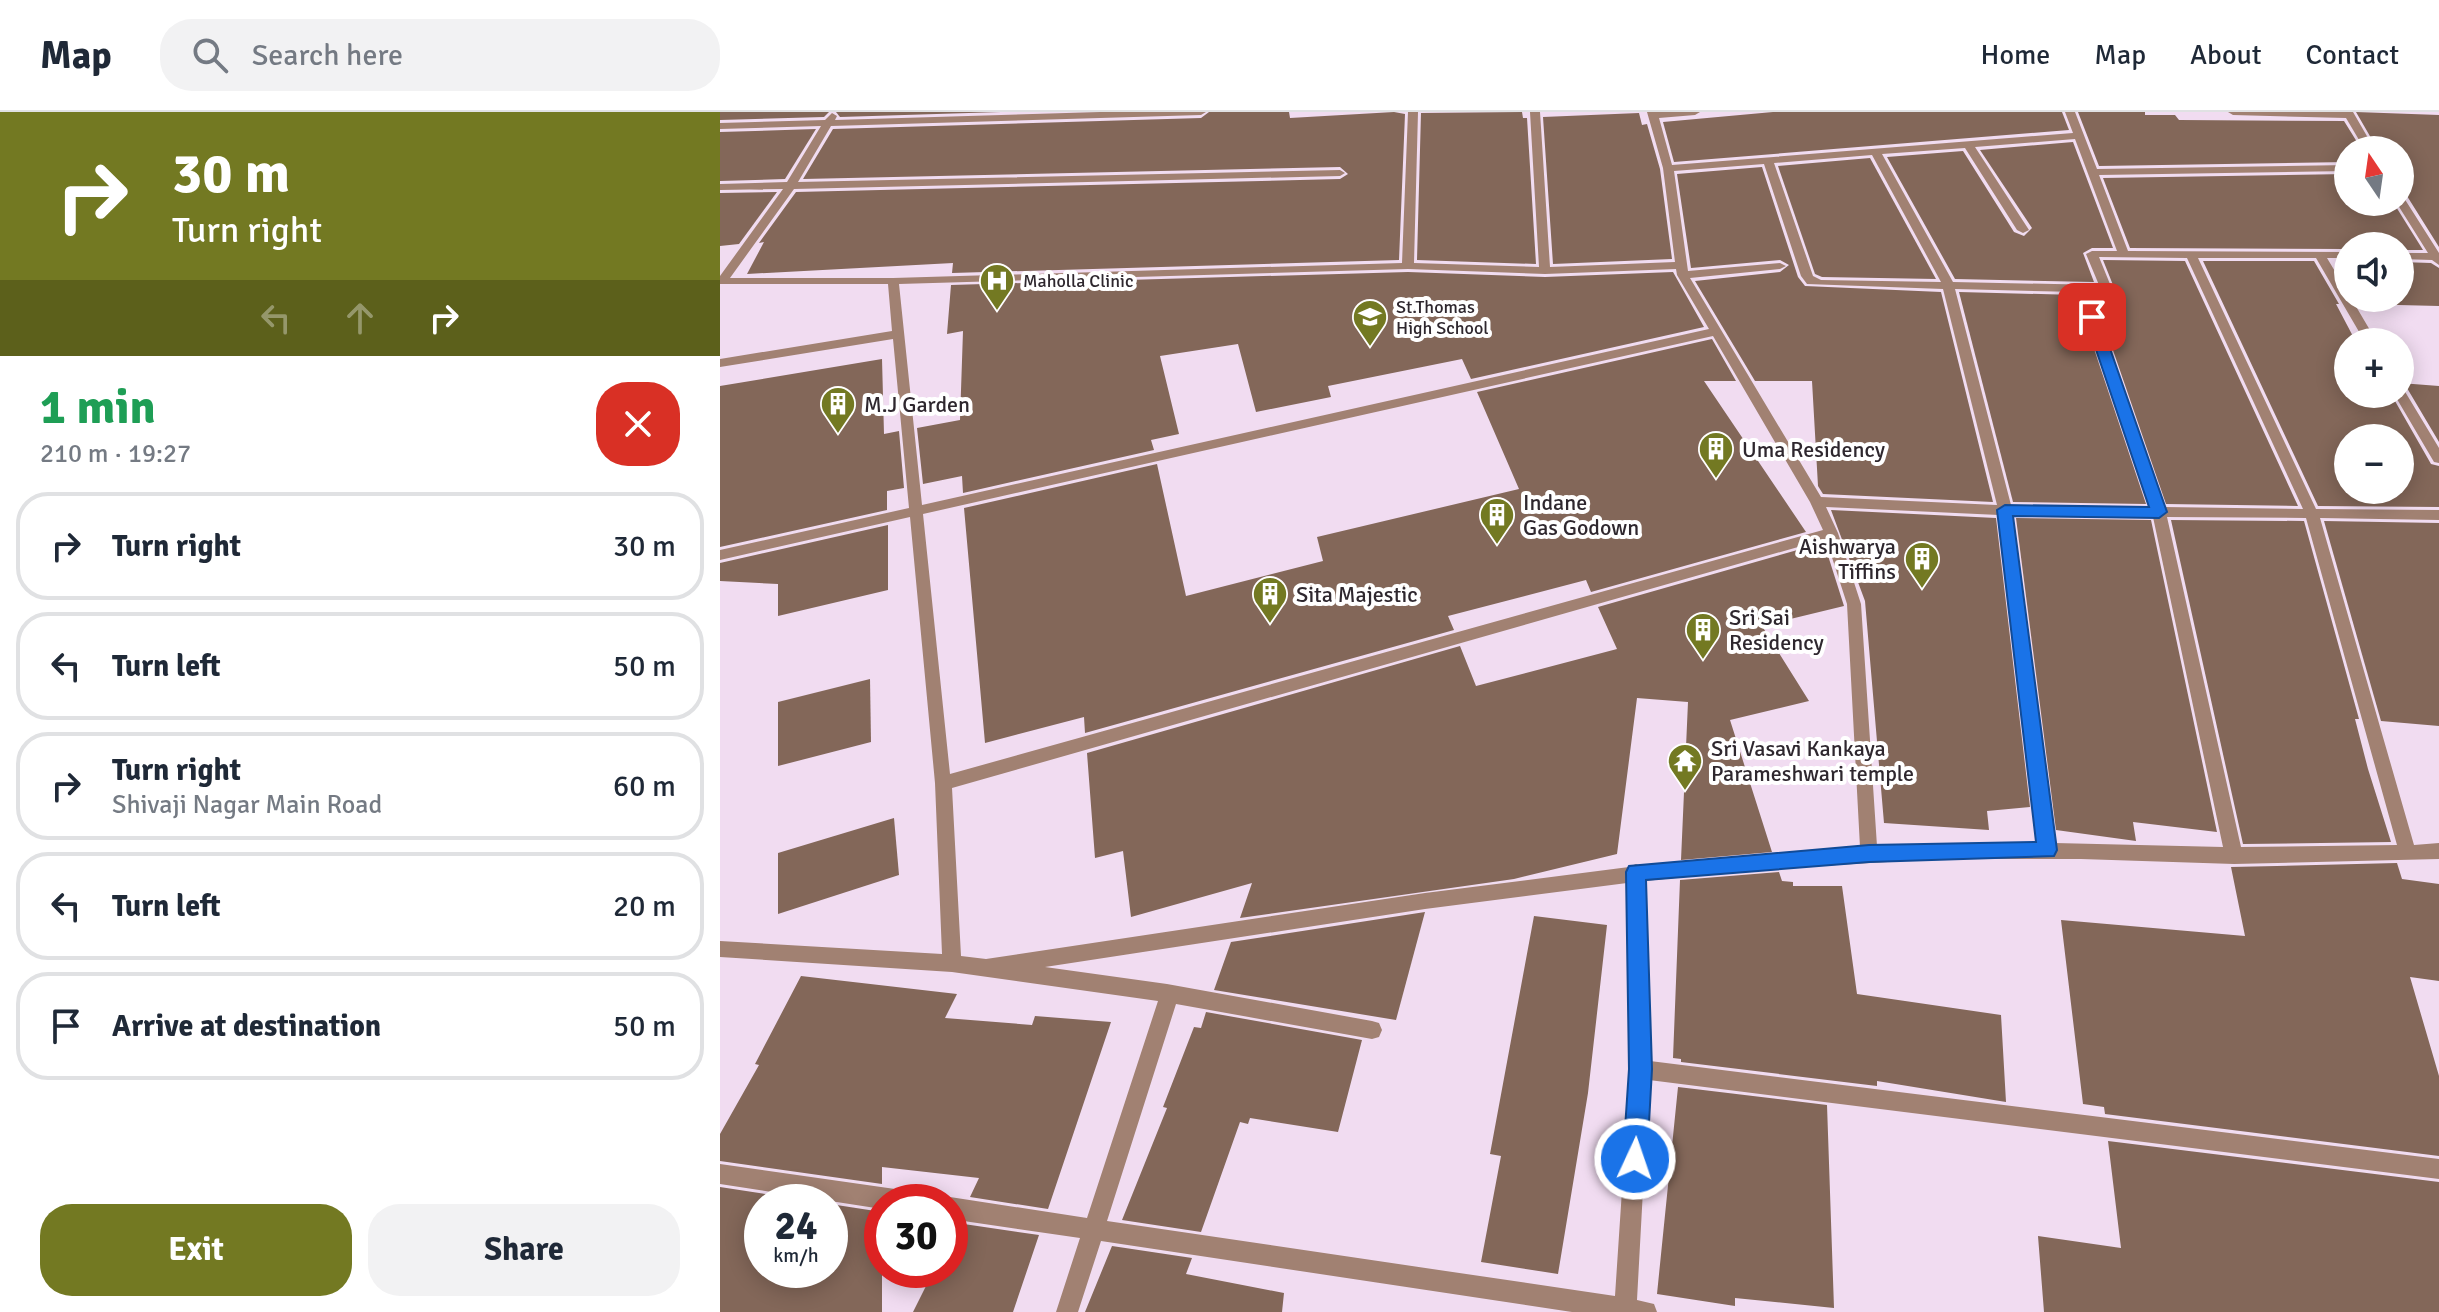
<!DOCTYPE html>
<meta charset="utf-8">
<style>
:root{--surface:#fff;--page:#f2f2f3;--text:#1f2937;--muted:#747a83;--line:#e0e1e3;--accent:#737922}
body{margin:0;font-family:Signika,sans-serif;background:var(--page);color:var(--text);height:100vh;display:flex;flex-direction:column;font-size:30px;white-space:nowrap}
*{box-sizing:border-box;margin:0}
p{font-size:26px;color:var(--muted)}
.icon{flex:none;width:44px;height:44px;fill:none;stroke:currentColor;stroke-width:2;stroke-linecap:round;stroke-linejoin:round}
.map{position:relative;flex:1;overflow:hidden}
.panel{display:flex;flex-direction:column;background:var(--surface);width:720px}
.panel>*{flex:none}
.guide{background:#737922;color:#fff;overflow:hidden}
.needle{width:52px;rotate:347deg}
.buttons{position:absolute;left:1614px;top:24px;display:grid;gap:16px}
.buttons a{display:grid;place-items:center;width:80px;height:80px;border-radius:50%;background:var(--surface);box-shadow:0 4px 20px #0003;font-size:40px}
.speed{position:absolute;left:24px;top:1072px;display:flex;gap:16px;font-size:40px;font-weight:700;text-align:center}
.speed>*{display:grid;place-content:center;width:104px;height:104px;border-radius:50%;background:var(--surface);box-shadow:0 4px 20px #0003;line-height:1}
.speed small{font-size:20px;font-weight:400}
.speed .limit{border:12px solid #d22;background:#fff;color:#111}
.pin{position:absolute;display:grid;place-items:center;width:68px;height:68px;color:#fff;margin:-34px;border-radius:16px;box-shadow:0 4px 12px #0006}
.me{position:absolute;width:88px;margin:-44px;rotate:3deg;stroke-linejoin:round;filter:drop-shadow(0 0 6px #0008)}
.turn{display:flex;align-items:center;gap:28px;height:168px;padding:0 40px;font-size:36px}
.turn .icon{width:104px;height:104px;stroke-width:2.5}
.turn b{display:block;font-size:56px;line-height:68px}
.lanes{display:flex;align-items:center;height:76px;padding:0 40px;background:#0003;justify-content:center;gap:40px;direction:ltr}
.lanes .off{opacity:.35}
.round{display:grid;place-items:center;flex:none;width:84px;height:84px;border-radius:32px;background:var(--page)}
.headline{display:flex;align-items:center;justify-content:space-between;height:136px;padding:0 40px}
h1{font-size:48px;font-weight:800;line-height:60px;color:#1e9e55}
.action{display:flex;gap:16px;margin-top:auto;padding:16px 40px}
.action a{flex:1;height:92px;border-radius:32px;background:var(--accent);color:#fff;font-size:32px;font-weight:800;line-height:92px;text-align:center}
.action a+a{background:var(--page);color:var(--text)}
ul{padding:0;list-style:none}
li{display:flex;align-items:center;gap:24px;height:108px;margin:0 16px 12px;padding:0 24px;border:4px solid var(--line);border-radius:32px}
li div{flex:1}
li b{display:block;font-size:30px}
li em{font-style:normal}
header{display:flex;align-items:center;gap:48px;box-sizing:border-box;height:112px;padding:0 40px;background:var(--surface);border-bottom:2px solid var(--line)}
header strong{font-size:38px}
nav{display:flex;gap:44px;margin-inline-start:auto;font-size:28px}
.search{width:560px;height:72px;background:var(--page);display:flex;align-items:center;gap:20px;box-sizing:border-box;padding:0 28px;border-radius:32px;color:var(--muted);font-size:30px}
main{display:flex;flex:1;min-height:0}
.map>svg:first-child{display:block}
.building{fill:#836759;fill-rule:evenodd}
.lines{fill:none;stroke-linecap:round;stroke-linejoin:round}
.street{fill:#a18172;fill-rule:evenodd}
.route{fill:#1a73e8;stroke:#114b97;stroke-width:2}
.labels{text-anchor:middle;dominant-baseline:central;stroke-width:8;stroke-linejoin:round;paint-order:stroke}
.far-poi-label{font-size:18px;fill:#2e272e;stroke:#fff;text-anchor:start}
.poi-label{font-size:22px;fill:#2e272e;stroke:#fff;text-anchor:start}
</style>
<header>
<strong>Map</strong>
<div class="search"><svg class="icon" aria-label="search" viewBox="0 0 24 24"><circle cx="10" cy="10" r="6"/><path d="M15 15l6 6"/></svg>Search here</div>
<nav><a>Home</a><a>Map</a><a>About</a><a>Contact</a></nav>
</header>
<main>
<section class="panel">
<div class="guide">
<div class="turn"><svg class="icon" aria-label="right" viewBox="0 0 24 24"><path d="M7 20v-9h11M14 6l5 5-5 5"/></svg><div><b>30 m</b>Turn right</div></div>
<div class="lanes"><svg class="icon off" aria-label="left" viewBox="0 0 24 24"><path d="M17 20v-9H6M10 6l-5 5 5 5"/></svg><svg class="icon off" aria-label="ahead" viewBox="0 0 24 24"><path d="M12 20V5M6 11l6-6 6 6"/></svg><svg class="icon" aria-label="right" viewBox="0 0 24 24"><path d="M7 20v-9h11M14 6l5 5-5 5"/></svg></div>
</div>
<div class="headline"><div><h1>1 min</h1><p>210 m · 19:27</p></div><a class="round" style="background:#d93025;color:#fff"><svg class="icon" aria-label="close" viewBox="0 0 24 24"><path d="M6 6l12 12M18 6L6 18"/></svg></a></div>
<ul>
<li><svg class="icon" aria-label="right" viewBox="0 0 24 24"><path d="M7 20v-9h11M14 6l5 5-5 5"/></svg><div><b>Turn right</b></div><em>30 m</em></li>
<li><svg class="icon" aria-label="left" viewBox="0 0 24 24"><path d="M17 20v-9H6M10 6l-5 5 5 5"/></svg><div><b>Turn left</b></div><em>50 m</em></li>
<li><svg class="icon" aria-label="right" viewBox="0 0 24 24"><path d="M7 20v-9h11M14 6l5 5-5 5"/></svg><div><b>Turn right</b><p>Shivaji Nagar Main Road</p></div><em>60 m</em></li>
<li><svg class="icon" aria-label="left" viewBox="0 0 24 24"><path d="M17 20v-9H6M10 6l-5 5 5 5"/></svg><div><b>Turn left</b></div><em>20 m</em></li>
<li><svg class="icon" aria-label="arrive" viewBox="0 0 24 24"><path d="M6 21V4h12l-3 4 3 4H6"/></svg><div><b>Arrive at destination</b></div><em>50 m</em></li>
</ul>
<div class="action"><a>Exit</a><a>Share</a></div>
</section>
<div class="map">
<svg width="1719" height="1200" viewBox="0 0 1719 1200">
<rect width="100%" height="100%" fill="#f1dcf1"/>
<g class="building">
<path d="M0,0H109L104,5L0,8Z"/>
<path d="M116,0H281L120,5Z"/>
<path d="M489,0H569L570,6L674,0L685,2L679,148L232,161L233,151L27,162L44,130L39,131L76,80L620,67L628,62L620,55L83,67L113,17L481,6Z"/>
<path d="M802,0L803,6H807L816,152L697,148L701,1Z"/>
<path d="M1053,0H1342L1349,18L954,50L943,10Z"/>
<path d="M1358,0H1425V3H1455L1459,8L1624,9L1642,38H1628V50L1379,54Z"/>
<path d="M1636,0L1719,3V135L1687,84L1680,82V38H1658Z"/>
<path d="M919,1L922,13L927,12L940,57L952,147L833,152L823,5Z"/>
<path d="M96,17L65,67L0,69V20Z"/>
<path d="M1353,30L1393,136H1372L1363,141L1374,170L1235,167L1167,45L1243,39L1294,120L1304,124L1312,116L1260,38Z"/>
<path d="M1150,46L1216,167L1102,165L1095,162L1058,54Z"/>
<path d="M1042,55L1078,165L1085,174L1221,180L1273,390L1103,382L1098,374L1092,269H1035L975,169L1060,160L1069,153L1060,148L971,156L957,62Z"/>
<path d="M1628,62V90H1673L1703,138H1680V134H1628V137L1410,136L1383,66Z"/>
<path d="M57,80L19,132L0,134V81Z"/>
<path d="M1383,148L1465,149L1578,394L1446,392L1374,183H1387L1395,178Z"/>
<path d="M1483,149H1594L1619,192H1616L1636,230H1628V282H1671L1711,352L1719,354V395L1598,394ZM1628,326H1680V378H1628Z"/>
<path d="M1680,150L1711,151L1719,156V194L1638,192L1634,186H1680Z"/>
<path d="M688,160L825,165L953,160L984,215L751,267L742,247L608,274L611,285L536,300L518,232L440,244L459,322L431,328L434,338L243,381L242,364L203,372L197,316L240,308L243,219L227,222L231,173Z"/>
<path d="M1239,180L1356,183L1426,392L1293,390Z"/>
<path d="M992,227L1016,269H984L1086,420L871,480L866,468L728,504L734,518L365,621L364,605L265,631L244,396L437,352L466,484L603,449L597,425L799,377L757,280Z"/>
<path d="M162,247L164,322L179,319L184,376L167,379V398L0,435V274Z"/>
<path d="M1680,271L1719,274V330L1687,276L1680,274Z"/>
<path d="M1111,398L1276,406L1310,695L1267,699L1269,718L1164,711L1145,489Z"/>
<path d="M1296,406L1431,408L1497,720L1413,710L1416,729L1336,718Z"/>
<path d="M1451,408L1584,409L1639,607H1635L1648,657L1671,730L1523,732Z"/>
<path d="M1604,409L1719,411V614L1661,609Z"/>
<path d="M168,413V478L58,504V472L0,469V451Z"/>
<path d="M1104,431L1124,494L1042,514L1089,589L1010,608L1052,740L961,748L968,590L917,586L897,742L794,767L520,806L532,771L411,805L403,739L375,746L367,641L740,534L756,574L897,537L878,495L1095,433L1102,444L1101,432Z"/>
<path d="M150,567L151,630L58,654V590Z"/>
<path d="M174,706L179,763L58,802V741Z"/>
<path d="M1677,751L1682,767L1719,772V869L1690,865L1719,964V1044L1385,1002L1384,995L1363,992L1341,808L1525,824L1511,755Z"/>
<path d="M1059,760L1062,769L1073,770V774H1122L1137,882L1281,903L1286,990L1157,969V974L961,950V947L953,946L960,768Z"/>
<path d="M705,800L676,908L494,878L511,830Z"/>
<path d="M814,804L887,813L868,981L838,1162L761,1150L781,1044L770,1042Z"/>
<path d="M81,864L237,882L225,906L312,913L315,904L391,910L328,1097L250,1085L259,1066L162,1055V1072L0,1049V1022L39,953L35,952Z"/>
<path d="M486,900L642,928L618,1020L530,1006L528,1012L520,1010L481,1120L402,1108L447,996L443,995L474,915L481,916Z"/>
<path d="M958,975L1107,993L1114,1196L1015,1186V1194L937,1182Z"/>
<path d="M1388,1029L1719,1070V1200H1324L1318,1124L1401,1136Z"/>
<path d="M0,1075L97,1090H42V1158H110V1092L162,1100V1200H0Z"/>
<path d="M237,1111L319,1123L293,1200H193L214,1158H230V1125Z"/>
<path d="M392,1134L472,1146L466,1162L564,1181L562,1200H365Z"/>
</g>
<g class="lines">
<g class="street">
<path d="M380,0H486L481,3L111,14L78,70L620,58L625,61L620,64L74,77L10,166H173L682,151L688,0H698L694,151L819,155L810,0H820L830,155L955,150L943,56L927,0H980L975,3L939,6L952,53L1353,21L1345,0H1355L1377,57L1628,53V59L1379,63L1408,139L1628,140V146H1607L1628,181V186H1631L1657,230H1645L1596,146H1478L1596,397L1719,398V408L1600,406L1694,733L1719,731V747L1514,752L1361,747H1218L1035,758L925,769L930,949L1719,1047V1067L929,968L917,1188L934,1192L937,1200H852L381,1129L358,1200H336L360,1126L230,1107V1090H222L230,1085L367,1106L438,889L232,860L0,845V829L222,842L215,671L190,405L0,448V438L189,396L173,227L0,255V247L172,219L168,172H0V164L63,77L0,78V72L67,70L101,14L0,17V11L105,8L112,1L117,4L115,8ZM1355,27L1397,139H1372L1366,142L1379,173L1233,170L1162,42L1245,36L1297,118L1303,121L1309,118L1255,35ZM1152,43L1221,170L1101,168L1093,164L1054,51ZM1044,52L1081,164L1087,172L1223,177L1277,393L1101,385L970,166L1060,157L1066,154L1060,151L968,159L954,59ZM1379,145L1467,146L1583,397L1444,395L1370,180H1386L1392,177ZM688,157L825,162L956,157L957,163L989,217L202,393L179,172ZM1235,177L1358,180L1430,395L1291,393ZM993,224L1090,390L1103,418L230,662L203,402ZM1106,395L1279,403L1317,731L1157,734L1141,492L1118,421ZM1293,403L1433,405L1503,735L1335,731ZM1447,405L1586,406L1677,733L1521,735ZM1106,427L1127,492L1140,735L921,754L916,752L909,755L705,781L266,847L241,844L232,676ZM907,771L910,957L895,1184L387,1109L456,892L652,927L659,925L662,918L659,911L652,909L447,872L325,855L705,797Z"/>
<path d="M1508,0H1633L1655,38H1645L1626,6L1513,3Z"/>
<path d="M1680,85L1684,86L1719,141V153L1712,148L1680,147V141H1708L1676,90H1680Z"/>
<path d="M1680,277L1684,278L1719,336V351L1714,350L1674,282H1680Z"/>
<path d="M0,1052L189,1079L196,1083L200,1090H162V1097L0,1072Z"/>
</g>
</g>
<path class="route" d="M1372,201L1379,205L1447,400L1439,406L1293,404L1337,738L1334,744L1149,750L926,768L932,957L927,1047L923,1055L915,1058L907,1055L903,1047L909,957L906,760L909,754L1149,733L1316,730L1277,398L1285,393L1429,395L1365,205Z"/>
<defs>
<symbol id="hospital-pin" viewBox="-11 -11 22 30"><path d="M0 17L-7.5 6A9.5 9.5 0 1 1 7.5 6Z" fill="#737922" stroke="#fff"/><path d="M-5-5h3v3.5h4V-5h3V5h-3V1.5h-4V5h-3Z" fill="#fff"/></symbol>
<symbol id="school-pin" viewBox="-11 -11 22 30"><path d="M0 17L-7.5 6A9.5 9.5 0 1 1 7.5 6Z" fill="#737922" stroke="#fff"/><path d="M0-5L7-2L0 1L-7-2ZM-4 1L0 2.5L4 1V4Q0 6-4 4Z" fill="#fff"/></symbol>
<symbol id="building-pin" viewBox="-11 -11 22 30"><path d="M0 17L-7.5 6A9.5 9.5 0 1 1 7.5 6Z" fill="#737922" stroke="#fff"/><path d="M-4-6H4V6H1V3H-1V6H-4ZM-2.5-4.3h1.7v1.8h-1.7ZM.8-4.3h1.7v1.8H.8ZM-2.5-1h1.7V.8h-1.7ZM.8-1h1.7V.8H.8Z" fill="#fff"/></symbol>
<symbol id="temple-pin" viewBox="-11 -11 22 30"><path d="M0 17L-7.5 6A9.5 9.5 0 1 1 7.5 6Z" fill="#737922" stroke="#fff"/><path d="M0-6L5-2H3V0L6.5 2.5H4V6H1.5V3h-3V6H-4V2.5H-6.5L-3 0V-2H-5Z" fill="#fff"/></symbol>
</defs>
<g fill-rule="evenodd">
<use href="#hospital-pin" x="257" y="149" width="40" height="54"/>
<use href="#school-pin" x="630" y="185" width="40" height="54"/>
<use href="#building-pin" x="98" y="272" width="40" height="54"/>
<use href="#building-pin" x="976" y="317" width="40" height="54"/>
<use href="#building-pin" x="757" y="383" width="40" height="54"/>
<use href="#building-pin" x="1182" y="427" width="40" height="54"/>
<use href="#building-pin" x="530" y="462" width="40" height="54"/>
<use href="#building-pin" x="963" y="498" width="40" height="54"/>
<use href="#temple-pin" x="945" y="629" width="40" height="54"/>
</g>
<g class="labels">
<g class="far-poi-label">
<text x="303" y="169">Maholla Clinic</text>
<text x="676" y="195">St.Thomas<tspan x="676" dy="21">High School</tspan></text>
</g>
<g class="poi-label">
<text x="144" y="292">M.J Garden</text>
<text x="1022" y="337">Uma Residency</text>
<text x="803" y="390">Indane<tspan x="803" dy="25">Gas Godown</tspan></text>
<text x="1176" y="434" text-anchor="end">Aishwarya<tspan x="1176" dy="25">Tiffins</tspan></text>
<text x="576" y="482">Sita Majestic</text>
<text x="1009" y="505">Sri Sai<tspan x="1009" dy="25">Residency</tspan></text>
<text x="991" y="636">Sri Vasavi Kankaya<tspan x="991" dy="25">Parameshwari temple</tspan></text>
</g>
</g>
</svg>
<div class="buttons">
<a><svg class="needle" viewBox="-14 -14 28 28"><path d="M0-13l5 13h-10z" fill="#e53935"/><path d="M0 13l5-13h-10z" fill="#747a83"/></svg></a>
<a><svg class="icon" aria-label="sound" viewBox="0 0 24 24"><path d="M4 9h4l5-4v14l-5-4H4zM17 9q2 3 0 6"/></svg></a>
<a>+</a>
<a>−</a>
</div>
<div class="speed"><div>24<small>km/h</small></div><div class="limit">30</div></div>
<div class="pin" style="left:1372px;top:205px;background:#d93025"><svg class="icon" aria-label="arrive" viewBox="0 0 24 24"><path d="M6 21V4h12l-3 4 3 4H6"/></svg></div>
<svg class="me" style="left:915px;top:1047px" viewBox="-20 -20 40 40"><circle r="17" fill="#1a73e8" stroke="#fff" stroke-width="3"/><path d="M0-11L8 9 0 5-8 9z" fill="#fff"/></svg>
</div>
</main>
